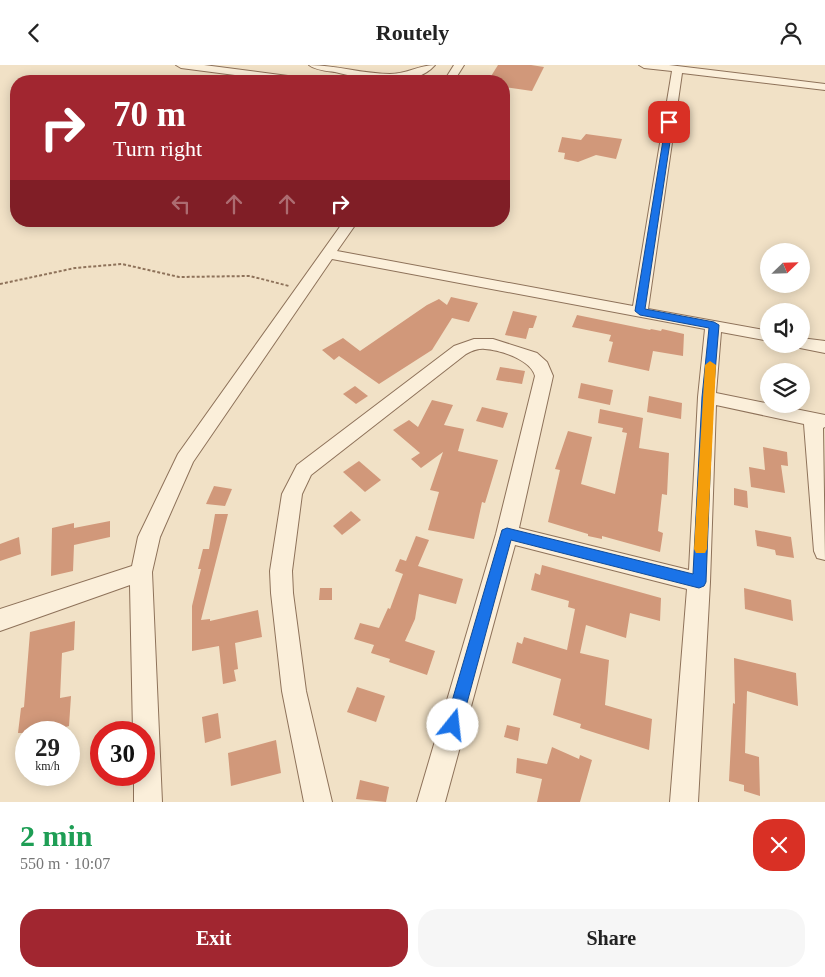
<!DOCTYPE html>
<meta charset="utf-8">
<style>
:root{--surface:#fff;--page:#f6f6f6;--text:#222;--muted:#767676;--accent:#a12630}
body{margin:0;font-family:Georgia,serif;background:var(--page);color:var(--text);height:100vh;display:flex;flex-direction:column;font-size:19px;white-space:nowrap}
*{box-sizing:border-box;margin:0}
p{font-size:16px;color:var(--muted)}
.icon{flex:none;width:28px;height:28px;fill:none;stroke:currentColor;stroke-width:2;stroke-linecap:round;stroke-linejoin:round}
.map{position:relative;height:737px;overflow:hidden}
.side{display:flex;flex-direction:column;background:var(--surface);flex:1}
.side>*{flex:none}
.banner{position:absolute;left:10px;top:10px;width:500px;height:152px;border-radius:20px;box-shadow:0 2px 12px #0003;background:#a12630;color:#fff;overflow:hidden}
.needle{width:32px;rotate:67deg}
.buttons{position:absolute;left:760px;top:178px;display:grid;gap:10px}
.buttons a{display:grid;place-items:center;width:50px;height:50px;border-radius:50%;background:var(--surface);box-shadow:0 2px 12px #0003;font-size:25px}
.speed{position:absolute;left:15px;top:656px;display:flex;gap:10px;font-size:25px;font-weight:700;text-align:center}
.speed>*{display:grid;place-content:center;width:65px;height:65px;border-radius:50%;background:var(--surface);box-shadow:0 2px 12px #0003;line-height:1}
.speed small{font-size:12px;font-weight:400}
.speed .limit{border:8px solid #d22;background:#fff;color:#111}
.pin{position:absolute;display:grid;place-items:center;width:42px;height:42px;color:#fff;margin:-21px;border-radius:10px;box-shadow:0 2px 8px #0006}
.me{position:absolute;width:55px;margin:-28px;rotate:16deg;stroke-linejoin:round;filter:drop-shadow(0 0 4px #0008)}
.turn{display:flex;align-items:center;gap:18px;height:105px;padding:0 20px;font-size:22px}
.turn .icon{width:65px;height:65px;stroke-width:2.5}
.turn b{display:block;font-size:35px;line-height:42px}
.lanes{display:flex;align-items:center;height:48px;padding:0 20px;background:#0003;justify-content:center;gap:25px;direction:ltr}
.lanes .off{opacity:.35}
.round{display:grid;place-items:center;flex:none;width:52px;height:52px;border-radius:20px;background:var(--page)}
.headline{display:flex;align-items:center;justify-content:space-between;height:85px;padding:0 20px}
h1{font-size:30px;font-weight:600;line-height:38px;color:#1e9e55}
.button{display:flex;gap:10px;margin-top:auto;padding:10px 20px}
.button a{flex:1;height:58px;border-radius:20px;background:var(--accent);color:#fff;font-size:20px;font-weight:600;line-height:58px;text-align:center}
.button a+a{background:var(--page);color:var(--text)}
header{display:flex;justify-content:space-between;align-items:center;height:65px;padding:0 20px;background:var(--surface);font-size:22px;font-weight:600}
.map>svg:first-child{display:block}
.building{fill:#d1987a}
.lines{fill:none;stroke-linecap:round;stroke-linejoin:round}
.minor-casing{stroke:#8e725a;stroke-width:2}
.path{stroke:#8e725a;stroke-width:2;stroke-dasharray:3 2;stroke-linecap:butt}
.minor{fill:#fbefda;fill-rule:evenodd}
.route{fill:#1a73e8;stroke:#114b97}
.slow{fill:#f59e0b}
</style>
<header><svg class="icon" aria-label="back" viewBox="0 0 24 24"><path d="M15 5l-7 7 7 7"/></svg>Routely<svg class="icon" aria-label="person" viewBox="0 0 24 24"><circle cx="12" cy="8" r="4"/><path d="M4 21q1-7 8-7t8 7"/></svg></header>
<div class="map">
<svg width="825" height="737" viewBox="0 0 825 737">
<rect width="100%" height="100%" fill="#f1e1c6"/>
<g class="building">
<path d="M498,0H531L544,2L532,26L504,22V16H488Z"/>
<path d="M586,69L622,74L616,94L596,90L578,97L564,94L565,88L558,87L562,72L581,75Z"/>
<path d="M451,232L478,238L469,257L452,253L432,285L379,319L339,291L334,295L322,285L343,273L360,286L427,240L439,234L447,240Z"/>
<path d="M513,246L537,251L533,263H529L526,274L505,270Z"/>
<path d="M577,250L650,265L651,264L661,266L662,264L684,269L683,291L653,286L649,306L608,297L613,277L609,276L611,270L572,262Z"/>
<path d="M500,302L525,306L522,319L496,315Z"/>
<path d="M581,318L613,325L610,340L578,333Z"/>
<path d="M355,321L368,331L356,339L343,329Z"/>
<path d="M649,331L682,338L681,354L647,347Z"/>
<path d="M432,335L453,340L444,360L464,364L458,386L498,395L485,438L482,437L474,474L428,465L439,427L430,425L443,387L421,403L411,394L420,388L393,365L409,355L418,362Z"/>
<path d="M482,342L508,348L503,363L476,356Z"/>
<path d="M600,344L643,353L639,383L669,388L667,430L662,429L658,466L663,468L660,487L602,471V474L588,471V469L548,457L560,405L555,404L568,366L592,372L581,419L615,429L627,368L622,367L623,363L598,358Z"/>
<path d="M763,382L787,387L788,401L781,400L785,428L751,422L749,402L765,405Z"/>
<path d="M359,396L381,415L365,427L343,407Z"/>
<path d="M214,421L232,424L225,441L206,439Z"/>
<path d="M734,423L747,426L748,443L734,440Z"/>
<path d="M351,446L361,455L342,470L333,461Z"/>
<path d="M215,449H228L201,555L210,554V556L258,545L262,572L235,578L238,604L234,605L236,616L223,619L219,581L192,586V541L201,504H198L203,484H209Z"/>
<path d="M110,456V472L74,480L73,506L51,511L52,463L74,458V463Z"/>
<path d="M755,465L791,472L794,493L776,490L775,485L757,481Z"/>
<path d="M416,471L429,475L418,501L463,514L456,539L419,529L415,554L405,576L435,586L427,610L389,597L390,594L371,588L374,580L354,574L360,558L379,563L388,543L390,544L403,509L395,506L400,494L406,496Z"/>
<path d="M19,472L21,489L0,496V479Z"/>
<path d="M542,500L661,533L660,556L630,548L626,573L586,560L580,588L609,595L605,640L652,654L649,685L580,663L581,659L553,650L561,614L512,598L517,577L522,579L524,572L567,585L575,544L568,542L569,536L531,525L535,508L540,510Z"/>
<path d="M320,523H332V535H319Z"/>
<path d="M744,523L791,535L793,556L745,544Z"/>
<path d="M75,556L74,585L62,588L60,633L71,631L69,661L45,668H18L21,643L24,642L30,567Z"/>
<path d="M734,593L796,608L798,641L747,626L745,688L759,692L760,731L744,726V720L729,716L733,638L735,639Z"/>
<path d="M357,622L385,631L376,657L347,647Z"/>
<path d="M218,648L221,673L205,678L202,652Z"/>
<path d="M507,660L520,663L518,676L504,672Z"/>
<path d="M276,675L281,708L231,721L228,688Z"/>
<path d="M552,682L579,694L580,690L592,695L580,737H537L542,714L516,708L517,693L547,699Z"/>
<path d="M360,715L389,722L386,737L356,734Z"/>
</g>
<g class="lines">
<defs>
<g id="minor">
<path d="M176,0H204L303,13L308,16H281L181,3Z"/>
<path d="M309,0C336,0 363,9 390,9C407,9 419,0 435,0C412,26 364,14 335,7C327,6 315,5 309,0Z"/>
<path d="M454,0H464L454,16H444Z"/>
<path d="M639,0H669L825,19V25L682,8L648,244L769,266V276L721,267L716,328L825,350V362L823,363L825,495L817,493L814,486L804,359L716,340L710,517L698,737H670L687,524L515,480L445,737H417L496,469L535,311C531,295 501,285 485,284C478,283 472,286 466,289L311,410L302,429L292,506L293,528L306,626L332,737H304L282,626L271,528L270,506L282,429L297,400L454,281L474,274H493L537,288L547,297L553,311L519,463L689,505L698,332L705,264L332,194L193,397L160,472L152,507L162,737H134V710H144V668H133L130,520L0,566V544L132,501L138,472L178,389L344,156H358L337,186L633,241L672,6L644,3Z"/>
<path d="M801,273L825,276V288L795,282L793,279H801Z"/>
</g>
</defs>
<use href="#minor" class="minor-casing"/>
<path class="path" d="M0,219L75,203L122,199L179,212L250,211L289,221"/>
<use href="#minor" class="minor"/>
</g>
<path class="route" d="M669,55L673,57L645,244L714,257L719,260L713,332L706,517L704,521L699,523L511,475L461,660L459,666L453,668L447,666L445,660L502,465L507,463L693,509L702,332L709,263L640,250L635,246L666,57Z"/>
<path class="slow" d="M710,296L716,300L707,484L705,488H696L694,484L705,300Z"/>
</svg>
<div class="buttons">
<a><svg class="needle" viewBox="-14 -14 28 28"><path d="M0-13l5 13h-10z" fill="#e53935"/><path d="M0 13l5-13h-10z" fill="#767676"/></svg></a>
<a><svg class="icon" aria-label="sound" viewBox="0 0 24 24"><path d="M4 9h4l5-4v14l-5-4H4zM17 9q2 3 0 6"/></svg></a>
<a><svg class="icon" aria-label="layers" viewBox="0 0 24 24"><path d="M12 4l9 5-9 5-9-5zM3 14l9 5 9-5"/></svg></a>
</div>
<div class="speed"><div>29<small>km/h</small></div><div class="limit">30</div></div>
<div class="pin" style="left:669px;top:57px;background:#d93025"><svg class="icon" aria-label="arrive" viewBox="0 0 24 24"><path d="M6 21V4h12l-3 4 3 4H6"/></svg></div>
<svg class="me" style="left:453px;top:660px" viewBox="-20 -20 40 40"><circle r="19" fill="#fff"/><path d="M0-13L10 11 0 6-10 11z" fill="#1a73e8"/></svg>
<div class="banner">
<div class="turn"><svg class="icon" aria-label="right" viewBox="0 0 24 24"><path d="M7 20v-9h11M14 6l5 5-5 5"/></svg><div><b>70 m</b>Turn right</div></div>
<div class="lanes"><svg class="icon off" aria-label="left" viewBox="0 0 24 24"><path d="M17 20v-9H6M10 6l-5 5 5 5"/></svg><svg class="icon off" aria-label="ahead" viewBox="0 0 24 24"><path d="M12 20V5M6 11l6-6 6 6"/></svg><svg class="icon off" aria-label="ahead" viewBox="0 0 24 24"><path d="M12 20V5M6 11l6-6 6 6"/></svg><svg class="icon" aria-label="right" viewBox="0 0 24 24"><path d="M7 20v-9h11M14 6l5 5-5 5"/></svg></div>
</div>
</div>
<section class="side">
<div class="headline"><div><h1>2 min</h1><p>550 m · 10:07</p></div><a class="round" style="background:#d93025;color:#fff"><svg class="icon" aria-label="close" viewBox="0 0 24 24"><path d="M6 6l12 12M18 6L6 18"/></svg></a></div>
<div class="button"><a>Exit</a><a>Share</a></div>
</section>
